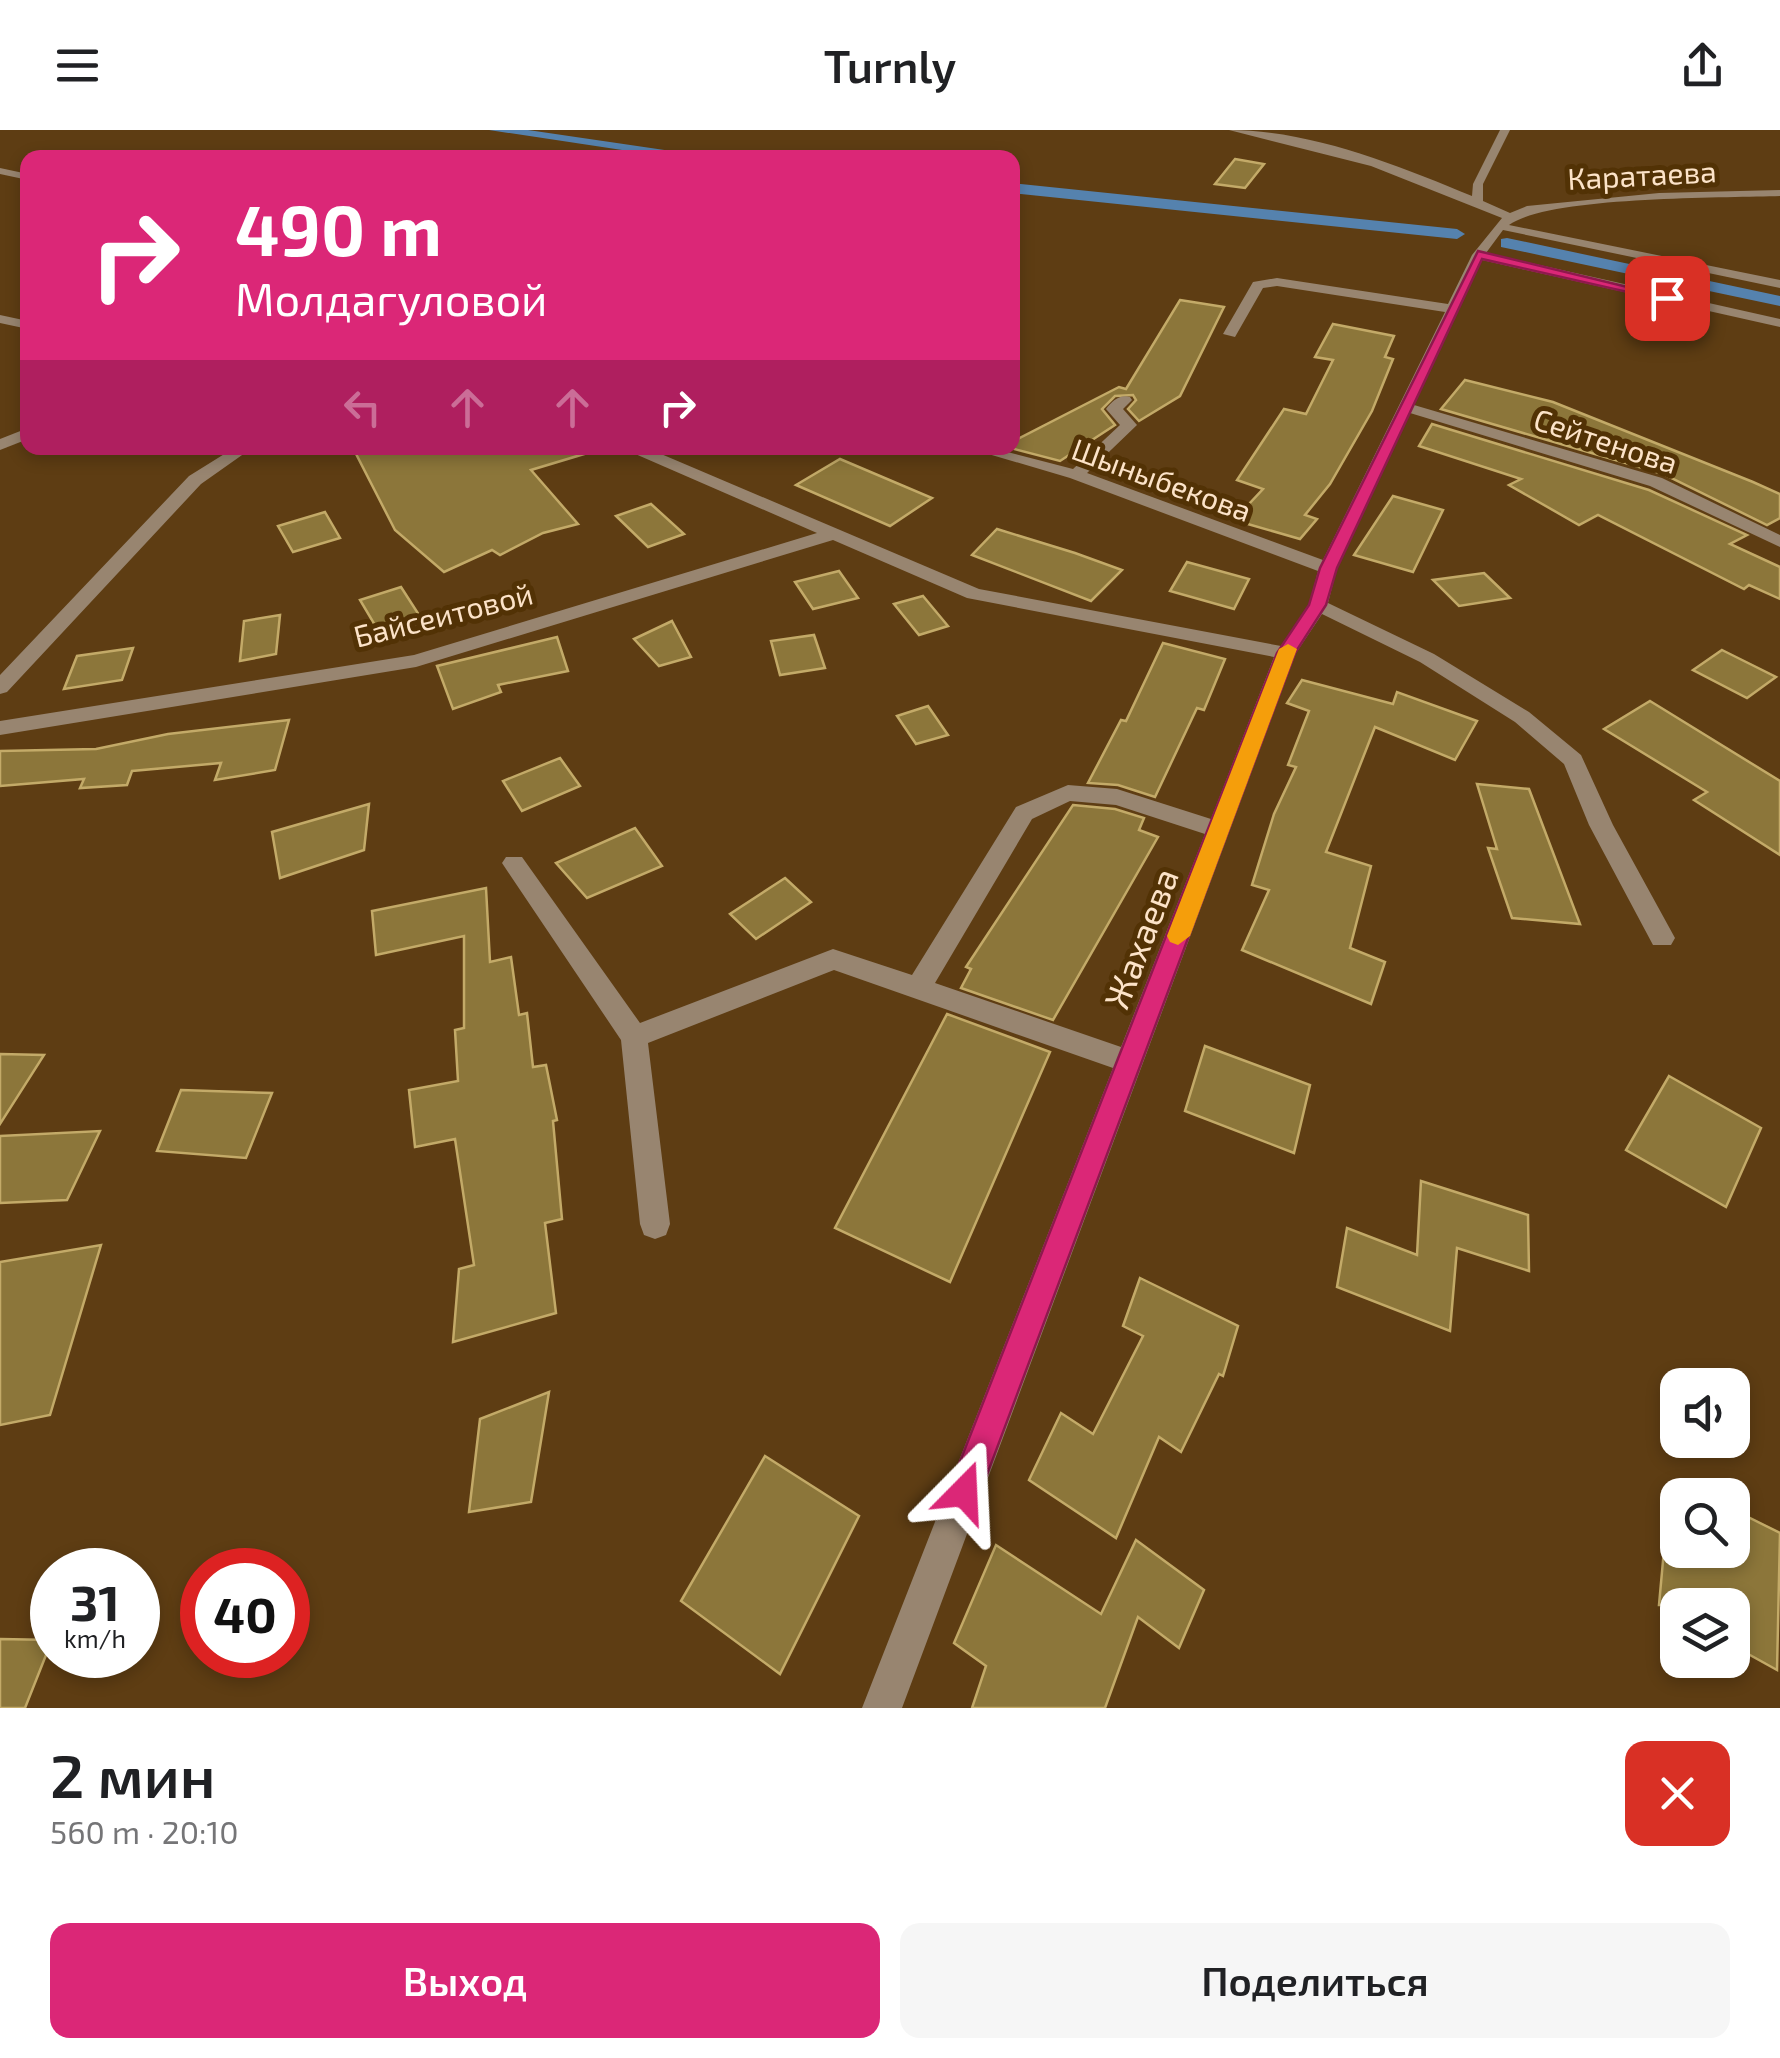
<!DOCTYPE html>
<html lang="ru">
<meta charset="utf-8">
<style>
:root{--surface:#fff;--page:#f6f6f6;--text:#202124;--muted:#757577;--accent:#db2777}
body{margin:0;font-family:"Exo 2",sans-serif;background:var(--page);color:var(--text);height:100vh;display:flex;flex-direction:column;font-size:38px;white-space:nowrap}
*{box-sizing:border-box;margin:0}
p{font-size:32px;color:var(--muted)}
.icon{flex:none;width:55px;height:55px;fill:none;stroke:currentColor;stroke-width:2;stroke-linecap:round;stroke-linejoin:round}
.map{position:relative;height:1578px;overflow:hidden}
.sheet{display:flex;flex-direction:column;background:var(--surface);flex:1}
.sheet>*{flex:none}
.hud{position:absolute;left:20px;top:20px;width:1000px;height:305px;border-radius:20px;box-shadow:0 5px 15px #0003;background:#db2777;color:#fff;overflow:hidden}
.buttons{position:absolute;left:1660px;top:1238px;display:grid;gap:20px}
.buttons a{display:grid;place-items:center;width:90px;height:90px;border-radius:20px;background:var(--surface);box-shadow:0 5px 15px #0003;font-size:50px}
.speed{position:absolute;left:30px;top:1418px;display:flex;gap:20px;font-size:50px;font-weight:700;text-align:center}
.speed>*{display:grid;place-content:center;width:130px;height:130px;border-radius:50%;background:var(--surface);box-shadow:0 5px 15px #0003;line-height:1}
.speed small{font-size:25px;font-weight:400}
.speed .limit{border:15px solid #d22;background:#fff;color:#111}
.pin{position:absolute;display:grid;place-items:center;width:85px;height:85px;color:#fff;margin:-42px;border-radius:20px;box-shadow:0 5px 15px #0006}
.me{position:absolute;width:110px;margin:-55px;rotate:21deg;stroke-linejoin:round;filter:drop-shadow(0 0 8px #0008)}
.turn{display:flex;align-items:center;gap:35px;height:210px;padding:0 50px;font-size:45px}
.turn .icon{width:130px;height:130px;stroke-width:2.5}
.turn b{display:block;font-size:70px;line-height:85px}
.lanes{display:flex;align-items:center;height:95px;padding:0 50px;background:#0003;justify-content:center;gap:50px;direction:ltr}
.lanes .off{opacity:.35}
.round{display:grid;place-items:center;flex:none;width:105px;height:105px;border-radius:20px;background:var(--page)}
.overview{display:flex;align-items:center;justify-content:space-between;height:170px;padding:0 50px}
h1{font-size:60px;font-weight:600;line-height:75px}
.cta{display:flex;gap:20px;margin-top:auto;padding:20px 50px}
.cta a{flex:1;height:115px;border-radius:20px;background:var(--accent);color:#fff;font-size:40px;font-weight:600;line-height:115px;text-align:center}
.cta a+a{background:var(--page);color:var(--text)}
header{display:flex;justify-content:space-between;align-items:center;height:130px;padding:0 50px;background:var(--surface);font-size:45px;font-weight:600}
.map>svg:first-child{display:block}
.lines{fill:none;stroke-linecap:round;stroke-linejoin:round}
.canal{fill:#5582ae;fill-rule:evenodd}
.building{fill:#8c763a;stroke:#c3aa68;stroke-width:2.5}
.minor{fill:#988570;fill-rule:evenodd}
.route{fill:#db2777;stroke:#8e194d;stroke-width:2.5}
.slow{fill:#f59e0b}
.labels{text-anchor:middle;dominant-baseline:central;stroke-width:10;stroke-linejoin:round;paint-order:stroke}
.far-street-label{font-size:30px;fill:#fce3c8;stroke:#523205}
.street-label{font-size:35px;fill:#fce3c8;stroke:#523205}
</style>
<header><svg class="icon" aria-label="menu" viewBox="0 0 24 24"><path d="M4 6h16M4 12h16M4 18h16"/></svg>Turnly<svg class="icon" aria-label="share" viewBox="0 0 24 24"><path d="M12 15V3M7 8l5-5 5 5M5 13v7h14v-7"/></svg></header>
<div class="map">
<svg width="1780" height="1578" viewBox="0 0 1780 1578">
<rect width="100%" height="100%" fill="#5e3d13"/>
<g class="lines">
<g class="canal">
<path d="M489,0H528L719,28H675Z"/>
<path d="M1012,53L1457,99L1465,104L1457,109L1012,63Z"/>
<path d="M1507,108L1780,166V176L1501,117V109Z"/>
</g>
</g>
<g class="building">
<path d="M1235,29L1264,34L1245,58L1215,54Z"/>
<path d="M1180,170L1224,177L1180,266L1139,291L1128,279L1136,270L1133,265L1115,266L1102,279L1115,295L1060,331L1010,318L1012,312L1119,257L1126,259Z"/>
<path d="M1657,174L1694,182L1678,205L1640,196Z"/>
<path d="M1333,194L1394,206L1385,227L1393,229L1372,281L1330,354L1305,385L1317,389L1300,409L1234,390L1263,359L1237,350L1284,279L1306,284L1333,230L1315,227Z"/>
<path d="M1465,250L1553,272L1753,352L1780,364V388L1767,395L1663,344L1441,279Z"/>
<path d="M1432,294L1649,360L1747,405L1730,414L1780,437V469L1749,455L1744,459L1598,385L1579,395L1509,355L1521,349L1419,316Z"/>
<path d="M353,318H583L584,324L531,340L578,394L543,403L500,425L492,420L444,442L395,400Z"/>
<path d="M840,329L932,368L890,396L796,355Z"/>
<path d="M1393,366L1443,380L1413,442L1354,425Z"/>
<path d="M651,374L684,404L648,417L616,386Z"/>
<path d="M325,382L340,408L293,422L278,396Z"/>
<path d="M997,399L1075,423L1122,440L1091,471L972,425Z"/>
<path d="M1187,432L1249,449L1234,479L1170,461Z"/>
<path d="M839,441L858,468L813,479L795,452Z"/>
<path d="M1484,443L1510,468L1459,476L1433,450Z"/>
<path d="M401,457L421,488L379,502L360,470Z"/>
<path d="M923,466L948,496L919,505L894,474Z"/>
<path d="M280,485L276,524L240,531L244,491Z"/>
<path d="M672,491L691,527L659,536L634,509Z"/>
<path d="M814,505L825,538L780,545L771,511Z"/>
<path d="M557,507L568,541L498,555L501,562L453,579L437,536Z"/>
<path d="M1163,513L1225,529L1204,580L1197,578L1155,667L1118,655L1088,653L1121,590L1126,591Z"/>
<path d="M133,518L122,550L64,559L77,526Z"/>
<path d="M1722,520L1776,547L1747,568L1693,540Z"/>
<path d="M1302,550L1393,574L1397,562L1477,591L1455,630L1375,597L1326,722L1371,736L1350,818L1385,832L1371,874L1242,820L1269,760L1252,755L1274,684L1296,637L1288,635L1309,581L1287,573Z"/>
<path d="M1650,571L1780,651V725L1694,670L1707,662L1604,599Z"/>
<path d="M928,576L948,605L916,614L897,586Z"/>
<path d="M289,590L275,640L215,650L221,633L132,641L127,655L80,658L84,649L0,656V621L96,619L168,604Z"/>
<path d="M560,628L580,656L522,681L503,651Z"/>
<path d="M1477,654L1529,659L1580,794L1512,788L1488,718L1497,719Z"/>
<path d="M369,674L364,720L280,748L272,702Z"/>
<path d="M1073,675L1115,679L1144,688L1139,700L1158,707L1053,890L961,858L971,839L966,837Z"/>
<path d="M635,698L662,736L587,768L556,733Z"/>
<path d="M785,748L811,772L756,809L730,784Z"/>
<path d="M486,758L490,832L511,827L519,885L527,883L533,937L546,935L557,990L553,991L562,1089L545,1093L556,1183L453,1212L459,1139L474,1135L455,1009L415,1017L409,960L458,951L455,900L464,898V806L376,825L372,781Z"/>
<path d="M947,884L1050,922L950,1152L835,1098Z"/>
<path d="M1205,916L1310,955L1294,1023L1185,981Z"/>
<path d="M0,924L44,925L0,994Z"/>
<path d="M1669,946L1761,998L1726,1077L1626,1020Z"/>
<path d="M181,960L272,963L246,1028L157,1021Z"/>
<path d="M100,1001L67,1070L0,1073V1006Z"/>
<path d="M1421,1051L1528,1085L1529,1141L1457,1118L1450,1201L1337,1157L1347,1098L1417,1125Z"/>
<path d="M101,1115L50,1285L0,1295V1132Z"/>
<path d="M1140,1148L1238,1196L1223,1246L1219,1244L1181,1322L1159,1307L1116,1408L1029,1350L1061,1283L1093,1304L1143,1206L1123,1196Z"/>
<path d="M549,1262L531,1372L469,1382L480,1289Z"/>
<path d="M765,1326L859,1386L780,1544L681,1471Z"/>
<path d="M1732,1379L1780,1403L1777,1540L1732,1515V1475H1659L1664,1420H1732Z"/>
<path d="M1136,1410L1204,1460L1179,1518L1138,1487L1105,1578H972L986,1536L954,1513L996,1415L1101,1484Z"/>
<path d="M0,1509L52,1510L25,1578H0Z"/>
</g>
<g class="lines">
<g class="minor">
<path d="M1229,0C1311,0 1397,35 1472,66L1473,54L1500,0H1510L1483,54V71L1510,83L1527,76L1659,63L1780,60V66C1724,68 1548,66 1509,95L1780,150V158L1503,100L1486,123L1780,189V197L1482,130L1414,275L1662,348L1780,405V417L1650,356L1410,283L1337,438L1328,473L1434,524L1529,582L1581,625L1613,695L1675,808L1671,815H1653L1589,695L1564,634L1515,592L1420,532L1322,484L1296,523L902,1578H862L1113,938L834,840L648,913L670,1094L666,1105L655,1109L644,1105L640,1094L621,910L502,733L506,727H522L640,893L833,819L912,845L1016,677L1068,655L1117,659L1211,689L1274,527L967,468L833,410L416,537L0,605V591L414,525L817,403L633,323V318H647L979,459L1281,516L1309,475L1318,441L1070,348L968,318H992L1073,339L1120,295L1106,279C1112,271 1120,264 1130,267L1132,270L1123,279L1137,295L1087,343L1323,430L1445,182L1277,156L1263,158L1235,207L1223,204L1253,152L1277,148L1448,174L1472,125L1502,88L1371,36ZM1070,671L1116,675L1205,704L1121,917L935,853L1032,689Z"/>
<path d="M0,38L28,44V50L0,44Z"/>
<path d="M0,185L28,191V199L0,193Z"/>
<path d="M28,298V309L0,320V309Z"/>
<path d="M234,318H252L201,354L7,562L0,564V545L189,346Z"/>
</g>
</g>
<path class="route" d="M1478,121L1673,168L1667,171L1482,129L1337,438L1326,475L1295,523L976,1374L964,1379L953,1374L948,1362L1277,523L1309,475L1320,438Z"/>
<path class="slow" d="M1288,514L1297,519L1190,806L1178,815L1170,812L1167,806L1279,519Z"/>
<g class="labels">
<g class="far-street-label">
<text transform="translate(1642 44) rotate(-3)">Каратаева</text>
<text transform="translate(1606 310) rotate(18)">Сейтенова</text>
<text transform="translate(1162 349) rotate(20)">Шыныбекова</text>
<text transform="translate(443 484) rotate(-14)">Байсеитовой</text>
</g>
<g class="street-label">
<text transform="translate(1140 808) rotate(-69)">Жахаева</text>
</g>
</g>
</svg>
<div class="buttons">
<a><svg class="icon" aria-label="sound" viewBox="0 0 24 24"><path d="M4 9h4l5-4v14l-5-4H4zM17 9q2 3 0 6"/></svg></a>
<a><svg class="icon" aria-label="search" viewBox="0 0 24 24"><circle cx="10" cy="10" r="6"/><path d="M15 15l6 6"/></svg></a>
<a><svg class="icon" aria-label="layers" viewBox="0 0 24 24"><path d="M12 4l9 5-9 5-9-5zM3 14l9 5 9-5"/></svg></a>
</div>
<div class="speed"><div>31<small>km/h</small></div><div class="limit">40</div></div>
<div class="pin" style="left:1667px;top:168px;background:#d93025"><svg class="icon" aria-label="arrive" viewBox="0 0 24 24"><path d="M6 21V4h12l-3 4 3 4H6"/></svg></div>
<svg class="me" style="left:964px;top:1362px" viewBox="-20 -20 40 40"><path d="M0-17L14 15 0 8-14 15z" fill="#db2777" stroke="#fff" stroke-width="4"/></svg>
<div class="hud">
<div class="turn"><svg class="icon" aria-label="right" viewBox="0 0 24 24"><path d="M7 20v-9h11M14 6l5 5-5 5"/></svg><div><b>490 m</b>Молдагуловой</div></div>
<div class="lanes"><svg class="icon off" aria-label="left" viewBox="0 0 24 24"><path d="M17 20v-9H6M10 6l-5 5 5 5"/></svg><svg class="icon off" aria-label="ahead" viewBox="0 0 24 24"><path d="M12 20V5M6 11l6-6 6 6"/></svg><svg class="icon off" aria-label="ahead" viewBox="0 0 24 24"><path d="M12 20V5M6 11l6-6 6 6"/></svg><svg class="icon" aria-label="right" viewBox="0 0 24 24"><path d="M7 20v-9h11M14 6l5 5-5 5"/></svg></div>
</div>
</div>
<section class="sheet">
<div class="overview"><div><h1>2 мин</h1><p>560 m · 20:10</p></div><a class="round" style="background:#d93025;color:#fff"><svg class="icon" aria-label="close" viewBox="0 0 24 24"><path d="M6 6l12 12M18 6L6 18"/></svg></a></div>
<div class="cta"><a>Выход</a><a>Поделиться</a></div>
</section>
